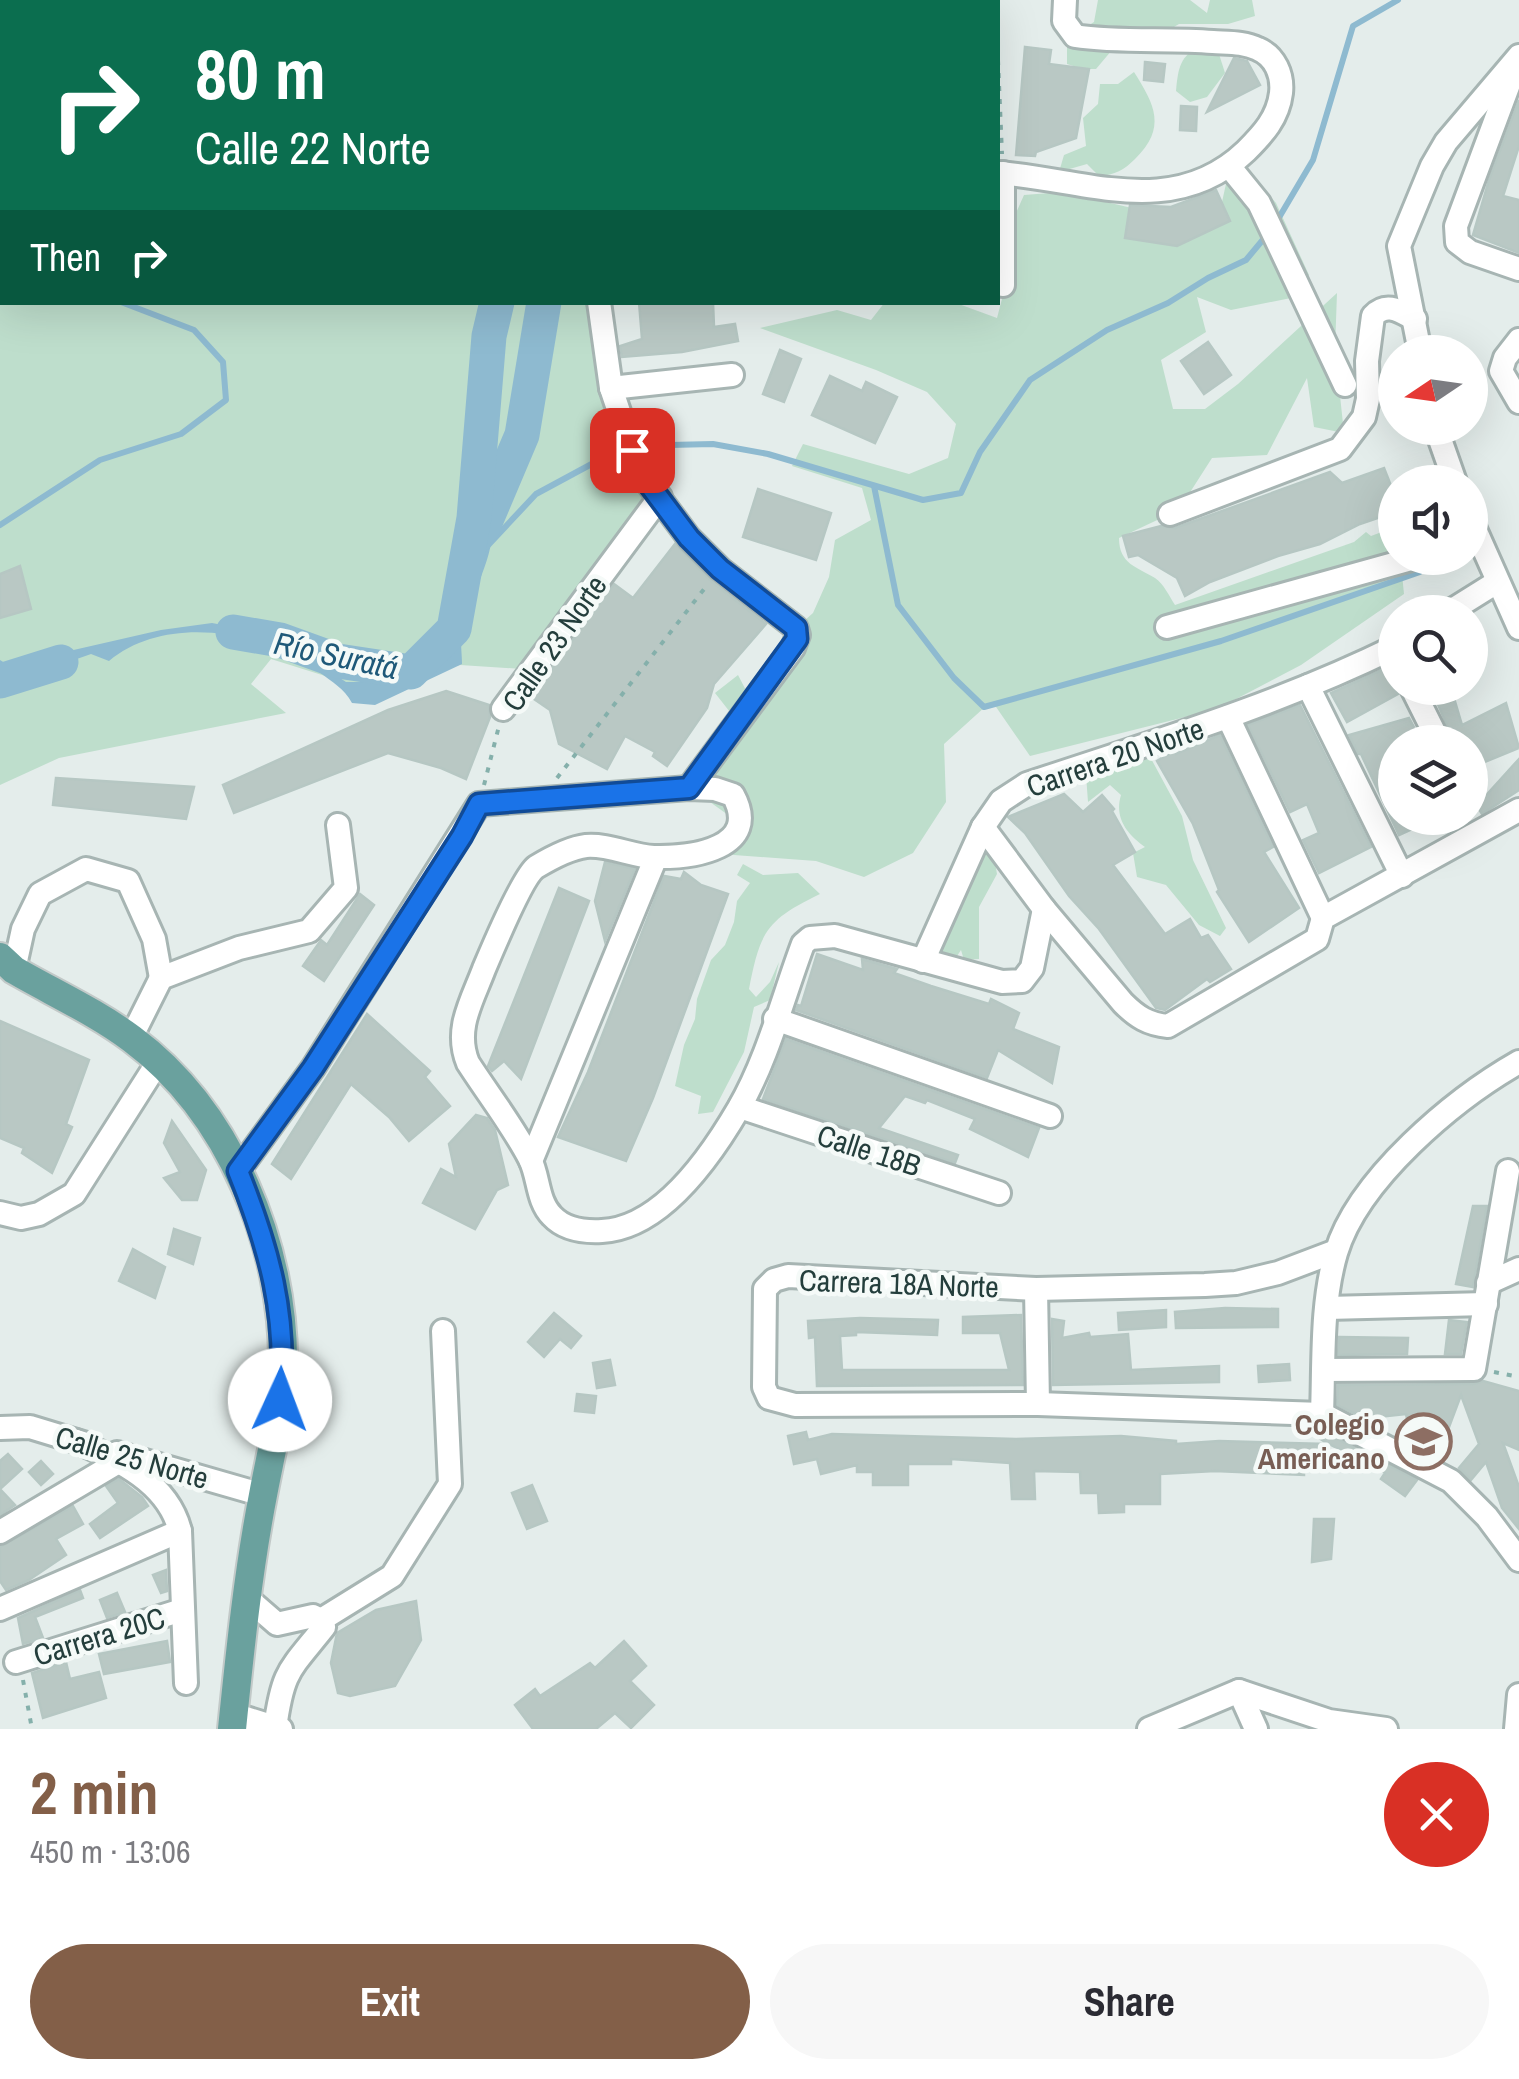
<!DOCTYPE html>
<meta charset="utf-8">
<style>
:root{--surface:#fff;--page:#f7f7f7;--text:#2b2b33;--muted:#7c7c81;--accent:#835f48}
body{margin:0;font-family:"Archivo Narrow",sans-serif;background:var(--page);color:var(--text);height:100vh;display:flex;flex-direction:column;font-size:38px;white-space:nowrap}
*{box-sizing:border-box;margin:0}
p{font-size:32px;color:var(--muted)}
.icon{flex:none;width:55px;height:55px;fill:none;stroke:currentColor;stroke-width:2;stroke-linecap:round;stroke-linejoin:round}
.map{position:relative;height:1729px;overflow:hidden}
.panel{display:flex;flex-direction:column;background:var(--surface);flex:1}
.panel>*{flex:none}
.hud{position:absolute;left:0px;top:0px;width:1000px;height:305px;box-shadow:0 10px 40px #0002;background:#0b6e4f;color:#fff;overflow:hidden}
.needle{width:65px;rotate:257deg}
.fabs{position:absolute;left:1378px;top:335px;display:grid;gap:20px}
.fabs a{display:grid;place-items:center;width:110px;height:110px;border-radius:50%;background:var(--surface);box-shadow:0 10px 40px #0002;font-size:50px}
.pin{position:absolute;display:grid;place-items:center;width:85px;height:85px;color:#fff;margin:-42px;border-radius:20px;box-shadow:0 5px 15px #0006}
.me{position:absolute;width:110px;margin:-55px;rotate:2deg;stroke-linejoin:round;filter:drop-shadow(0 0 8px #0008)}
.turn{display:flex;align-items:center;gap:35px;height:210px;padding:0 30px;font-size:45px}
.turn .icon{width:130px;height:130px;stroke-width:2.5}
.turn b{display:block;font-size:70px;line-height:85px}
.then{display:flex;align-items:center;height:95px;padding:0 30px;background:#0003;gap:20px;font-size:38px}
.round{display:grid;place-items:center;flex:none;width:105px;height:105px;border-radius:52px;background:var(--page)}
.headline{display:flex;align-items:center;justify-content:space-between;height:170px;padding:0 30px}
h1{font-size:60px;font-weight:800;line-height:75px;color:var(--accent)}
.action{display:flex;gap:20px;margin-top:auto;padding:20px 30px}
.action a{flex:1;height:115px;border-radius:60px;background:var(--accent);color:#fff;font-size:40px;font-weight:800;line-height:115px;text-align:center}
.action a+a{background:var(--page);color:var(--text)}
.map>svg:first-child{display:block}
.green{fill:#bedecc}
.water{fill:#8ebad0}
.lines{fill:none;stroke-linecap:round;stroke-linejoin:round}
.stream{stroke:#8ebad0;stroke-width:6}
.river{stroke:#8ebad0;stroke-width:35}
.building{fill:#b9c8c4;stroke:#b6c7c3;stroke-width:2.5}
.minor-casing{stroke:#a7b5b3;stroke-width:28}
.major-casing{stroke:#c2c9c8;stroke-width:32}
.path{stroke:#85b0ab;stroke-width:4;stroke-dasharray:5 8;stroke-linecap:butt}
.minor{stroke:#fff;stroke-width:22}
.major{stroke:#6aa19e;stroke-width:28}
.route-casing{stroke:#114b97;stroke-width:25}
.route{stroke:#1a73e8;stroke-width:18}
.labels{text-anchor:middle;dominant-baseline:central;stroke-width:9;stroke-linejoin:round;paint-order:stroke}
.street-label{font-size:30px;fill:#243e3c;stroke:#f5faf8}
.education-label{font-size:30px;font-weight:bold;fill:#785e54;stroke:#f5faf8;text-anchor:end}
.water-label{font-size:32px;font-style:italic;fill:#1f5979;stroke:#f5faf8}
</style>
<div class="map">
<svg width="1519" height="1729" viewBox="0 0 1519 1729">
<rect width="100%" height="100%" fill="#e4edeb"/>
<g class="green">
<path d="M0,0H578L579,2H2V302L599,303L653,497L522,669L460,665L357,686L271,659L251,684L286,713L59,758L0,785Z"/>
<path d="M1098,0H1190L1207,13L1210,0H1252L1255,16L1228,24H1179L1152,40L1112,50L1096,69H1083L1067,64V39L1094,22Z"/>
<path d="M1201,45L1219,54L1225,73L1207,97L1190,102L1176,91C1178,68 1180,56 1201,45Z"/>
<path d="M1134,72C1155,105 1167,128 1135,159C1124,170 1115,175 1099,176L1087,164L1059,172L1064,155L1086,146L1083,118L1098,104L1100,84H1118Z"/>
<path d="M1233,152L1276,203L1309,275L1291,298L1231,310L1197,297L1206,332L1161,360L1173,409H1205L1238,384L1337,293L1335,349L1344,433L1314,427L1307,378L1267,455L1212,458L1187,497L1170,514L1119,538C1119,564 1137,567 1155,578C1164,584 1169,596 1175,605L1354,542L1366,532L1371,536L1395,527V558L1401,564L1404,594L1301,665L1217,709L1030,756L994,704L986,706L944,744L946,802L913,853L864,877L816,861L734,855L706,848L742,825L710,802L702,753L737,721L715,693L738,675L750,698L787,636L813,613L829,577L835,540L871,520L862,488L792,466L803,444L909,474L948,458L956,424L927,392L876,370L760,328L837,310L871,320L885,302L956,303L997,318L1009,272L1012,222L1024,195L1063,192L1175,218L1222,202Z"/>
<path d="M1133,752L1148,753L1182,816L1193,860L1226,928L1220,936L1199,925L1166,885L1137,877L1133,853L1145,847C1127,834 1114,818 1121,795L1110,785L1088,802L1086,775L1122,765Z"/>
<path d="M993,851L997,874L979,907V959L964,960L961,950L953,962L938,959L941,922L976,854Z"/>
<path d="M743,864L763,875L798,873L820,894C766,920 760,932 749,989L756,997L770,982L779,962L770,1000L754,1007L744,1052L713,1112L698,1114L701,1096L675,1086L684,1045L695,1019L697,999L711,960L725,945L734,922L737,901L750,883L737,875Z"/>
</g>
<path class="water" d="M506,303H512L492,381L487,501C506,545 470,589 462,632C460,642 462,654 462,664L375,705L352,703C344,688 332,682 319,672C262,630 166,614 109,661L91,654L23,678L4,671L0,674V660L8,665L161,630L212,623L260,632L288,644L346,682H373L429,668L445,650L456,625L479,565L481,539L470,529L468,505L482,486L490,374Z"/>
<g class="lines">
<g class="stream">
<path d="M0,186L2,189"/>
<path d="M1274,226L1313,160L1353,26L1398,0"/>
<path d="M874,486L898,605L954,678L984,707L1221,641L1420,572"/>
<path d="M0,525L100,460L181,434L226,400L223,362L194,330L121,302"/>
<path d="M464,571L536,494L625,446L713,444L768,454L923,500L961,493L980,452L1030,380L1107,330L1168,303L1208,278L1246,260L1266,236"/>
</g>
<g class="river">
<path d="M527,0L528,2"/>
<path d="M483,527L522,435L544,302"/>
<path d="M233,632L280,640L338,661L411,672L454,629L474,518L489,336L497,302"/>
<path d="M0,681L61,662"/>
</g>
</g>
<g class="building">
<path d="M1025,47L1051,50L1049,64L1089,69L1076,138L1036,152L1035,156L1016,155Z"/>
<path d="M1234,58L1247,61L1260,85L1207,112Z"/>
<path d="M1145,62L1165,64L1163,82L1144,80Z"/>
<path d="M1519,100V146L1503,196L1519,200V253L1473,235L1489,180Z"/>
<path d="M1181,106L1197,107L1196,131L1180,130Z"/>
<path d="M1216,190L1230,221L1177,246L1125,238L1130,205L1171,207Z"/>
<path d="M639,302H713L714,327L735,324L738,341L682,352L622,357L620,346L642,339Z"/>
<path d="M1208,342L1231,375L1204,394L1181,361Z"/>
<path d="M780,350L801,359L784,402L763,394Z"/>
<path d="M830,376L862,391L866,382L897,397L875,443L812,415Z"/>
<path d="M1384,468L1395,496V512L1360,524L1320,544L1278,556L1210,582L1185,596L1177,578L1138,555L1129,557L1123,536L1161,526L1175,528L1330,472L1342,483Z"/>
<path d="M758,489L831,513L816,560L743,537Z"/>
<path d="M675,544L711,581L766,624L714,684L707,708L667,766L653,756L655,752L625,736L607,769L559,744L550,710L531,697L614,584L633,598Z"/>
<path d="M20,566L31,609L0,618V574Z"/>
<path d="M1386,668L1398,694L1347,722L1331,693Z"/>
<path d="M1431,688H1451L1462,725L1506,703L1519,748L1470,768V742H1454Z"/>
<path d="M446,691L489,705L490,717L466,779L441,768L388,753L234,813L223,785L388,710Z"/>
<path d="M1300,705L1371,847L1319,873L1303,840L1319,833L1307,804L1290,812L1248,725Z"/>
<path d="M1409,718L1422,742H1395V818H1436L1399,835L1361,754H1358L1349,735Z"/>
<path d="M1220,735L1273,847L1264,852L1299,908L1249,942L1217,892L1219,890L1193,824L1157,761L1174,751L1176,754Z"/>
<path d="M1519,759V790L1482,814L1479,809L1470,813Z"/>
<path d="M56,778L194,787L186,819L53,805Z"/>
<path d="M1064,794L1083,812L1102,795L1114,809L1112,811L1135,852L1113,865L1165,934L1190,919L1201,938L1208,935L1231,969L1210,982L1207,979L1165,1010L1156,1008L1099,929L1069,896L1025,833L1008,817Z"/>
<path d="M605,862L635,869L605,941L595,901Z"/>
<path d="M684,872L701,885L728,894L653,1098L626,1161L558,1137L588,1072L664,876L681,879Z"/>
<path d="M559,888L589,901L521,1079L504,1061L492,1071L488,1066Z"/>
<path d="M360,894L374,905L324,981L303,966L321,940L327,945Z"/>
<path d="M817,954L863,970L862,959L897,969L894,973L931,986L989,1004L991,999L1019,1013L1013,1029L1059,1047L1052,1083L998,1050L987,1078L796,1010L798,1005L801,1006Z"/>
<path d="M367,1014L430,1071L425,1077L450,1106L409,1141L389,1117L351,1084L291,1179L272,1164Z"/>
<path d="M0,1021L89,1060L66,1124L72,1127L52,1173L22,1153L24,1148L0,1138Z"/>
<path d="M786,1039L1039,1128L1028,1157L970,1129L975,1119L927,1100L925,1103L905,1096L879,1128L958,1155L955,1163L763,1099Z"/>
<path d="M476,1115L487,1118L495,1130L508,1185L497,1190L475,1229L423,1203L441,1169L456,1177L449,1144Z"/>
<path d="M172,1121L206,1170L197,1200H182L164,1178L180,1172L164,1143Z"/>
<path d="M1473,1206H1487L1473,1287L1456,1284Z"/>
<path d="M174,1229L200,1238L193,1264L168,1254Z"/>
<path d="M133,1249L165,1267L155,1298L119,1281Z"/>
<path d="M1225,1308L1278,1309V1327L1176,1328L1175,1312Z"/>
<path d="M1166,1310V1327L1119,1330L1118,1313Z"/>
<path d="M554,1313L581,1336L571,1348L560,1339L544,1357L528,1342Z"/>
<path d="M1021,1315L1023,1385L817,1386L815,1337L809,1338L808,1321L860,1318L938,1320L937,1335L856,1332V1335L840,1336L842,1370H1009L1000,1333H963V1317Z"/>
<path d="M1052,1319L1064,1321L1062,1338L1089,1333L1090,1337L1128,1334L1131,1370L1219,1366V1382L1053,1385Z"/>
<path d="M1449,1320L1467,1322L1461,1354H1445Z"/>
<path d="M1339,1337L1408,1338L1407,1354L1338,1355Z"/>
<path d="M610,1360L615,1385L597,1388L593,1363Z"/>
<path d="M1289,1364L1290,1380L1259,1382L1258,1366Z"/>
<path d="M1483,1381L1519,1391V1450L1503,1443L1519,1487V1529L1502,1508L1486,1462L1471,1480L1459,1468L1479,1444L1461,1395L1446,1435L1431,1429L1436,1416L1407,1419L1406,1414L1378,1417L1377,1425L1337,1405L1338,1385L1474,1384Z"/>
<path d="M577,1394L596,1396L594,1413L575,1411Z"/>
<path d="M806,1432L808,1440L832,1434L1016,1439L1121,1436L1176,1441V1444L1219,1441L1328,1444L1310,1432H1324L1417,1480L1405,1496L1381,1479L1385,1473L1329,1444V1461H1304V1475L1215,1471L1160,1474V1504H1124V1512L1099,1513L1098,1493H1081L1080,1472L1034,1471L1035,1499H1012L1010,1463L951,1459V1464H908V1485H873V1472H857V1465L821,1474L817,1459L794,1464L788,1436Z"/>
<path d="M8,1454L22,1469L0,1489L15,1505L0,1515V1461Z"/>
<path d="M41,1461L53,1474L41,1485L29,1472Z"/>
<path d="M119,1479L142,1497L148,1506L100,1538L90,1524L118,1503L106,1486Z"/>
<path d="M532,1485L547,1521L527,1529L512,1493Z"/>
<path d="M73,1506L83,1524L56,1539L66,1555L29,1580L6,1590L0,1581V1547Z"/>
<path d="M1314,1519H1334L1331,1559L1312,1562Z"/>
<path d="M166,1570L167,1591L161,1593L153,1575Z"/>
<path d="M80,1590L83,1598L35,1617L43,1638L23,1644L18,1618Z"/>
<path d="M117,1593L125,1612L107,1618L100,1600Z"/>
<path d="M416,1601L421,1640L395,1686L350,1696L338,1693L331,1663L337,1633L376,1610Z"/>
<path d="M167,1641L170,1662L104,1674L99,1654Z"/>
<path d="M624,1641L646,1666L630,1681L654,1705L631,1728L615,1713L596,1729H533L515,1705L535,1689L540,1696L590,1663L595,1668Z"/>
<path d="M66,1662L70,1679L99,1672L106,1698L43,1718L32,1673Z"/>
</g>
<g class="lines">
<defs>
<g id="minor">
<path d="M447,0L448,2"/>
<path d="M578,0L579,2"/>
<path d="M723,0L724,2"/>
<path d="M200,2L202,0"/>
<path d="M673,2L685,0"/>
<path d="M1513,73L1456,226L1457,242L1470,252L1519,269"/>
<path d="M0,86L2,90"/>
<path d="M1229,166L1259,203L1345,385"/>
<path d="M998,173C1084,179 1173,221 1246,151C1263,134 1278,118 1281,93C1283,75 1275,56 1258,49C1244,42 1228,43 1213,42C1168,38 1120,43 1075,36L1064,21L1065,0"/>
<path d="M1003,285V173"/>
<path d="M599,302L611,388L639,471L689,538L720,569L796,628L798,635L793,648L689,788"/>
<path d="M1519,340L1505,358L1501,371L1519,402"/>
<path d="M1420,352L1399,246L1432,166L1446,142L1519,56"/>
<path d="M611,388L732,375"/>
<path d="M1436,428L1455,482"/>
<path d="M1170,514L1340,449L1364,417L1368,399L1367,361L1373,316C1387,301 1401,312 1415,319"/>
<path d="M1470,518L1519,628"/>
<path d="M1449,612L1497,582"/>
<path d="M1167,627L1415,558"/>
<path d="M1308,686L1402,876"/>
<path d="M1412,688L1439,742"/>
<path d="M503,709L660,497"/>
<path d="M1228,717L1323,918"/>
<path d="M983,827L1044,909L1123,1003C1137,1017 1148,1024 1168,1026L1317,939L1323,918L1519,810"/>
<path d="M923,961L983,827L1001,801L1027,784C1151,743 1277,705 1395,647"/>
<path d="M14,970L23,929L40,894L86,869L128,881L154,939L161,978"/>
<path d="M775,1019L1050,1116"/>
<path d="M131,1038L161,978L239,948L309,931L346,888L338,825"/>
<path d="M740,1107L999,1193"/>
<path d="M531,1161L656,857"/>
<path d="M238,1171L313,1068L479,804L689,788L715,789L733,795C762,848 693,858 654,857C632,856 608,844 586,846C569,848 551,858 536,867C523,876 492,950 484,969C472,1001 454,1029 468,1063C488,1094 513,1126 530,1159C539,1177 537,1201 552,1216C565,1230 584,1232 602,1231C662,1228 711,1156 739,1108C768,1058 783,997 803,944L810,938L835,936L1002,982L1022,981L1032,968L1044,909"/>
<path d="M0,1213L21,1218L39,1214L74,1194L158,1062"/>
<path d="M1336,1251L1278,1273L1236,1283L1205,1285L1036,1289L788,1276L774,1280L765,1289L764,1387L769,1398L795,1405L1038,1404L1322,1414L1451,1481L1487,1517L1519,1560"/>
<path d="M1488,1283L1519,1269"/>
<path d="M1036,1289L1038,1404"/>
<path d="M1327,1308L1486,1304"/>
<path d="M1324,1370L1474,1369L1508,1171"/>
<path d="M1322,1414C1324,1361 1321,1304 1336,1253C1358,1179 1454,1099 1519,1062"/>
<path d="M0,1428L30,1427L86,1444"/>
<path d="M76,1441C118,1460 168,1482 180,1531L186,1683"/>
<path d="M117,1453L263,1495"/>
<path d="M0,1532L120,1461"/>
<path d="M247,1598L277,1624L313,1616L321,1620L324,1627C289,1671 283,1670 275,1728"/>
<path d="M0,1609L180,1531"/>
<path d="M321,1620L392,1576L450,1484L443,1331"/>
<path d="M16,1662L182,1610"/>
<path d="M1239,1691L1256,1729"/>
<path d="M233,1714L281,1729"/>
<path d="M1149,1729L1239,1691L1329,1721L1386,1729"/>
<path d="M1516,1729L1519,1695"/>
</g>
<path id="major" d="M0,957L14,970C52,992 96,1012 132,1039C230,1112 285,1247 283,1367C282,1411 271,1452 263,1495C248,1572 240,1651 232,1729"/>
</defs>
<use href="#minor" class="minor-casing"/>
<use href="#major" class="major-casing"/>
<g class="path">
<path d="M865,0L866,2"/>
<path d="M992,0V2"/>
<path d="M998,60L1002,154"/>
<path d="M557,778L708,584"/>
<path d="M484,785L499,726"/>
<path d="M1494,1372L1519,1377"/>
<path d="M23,1680L32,1729"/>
</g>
<use href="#minor" class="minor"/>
<use href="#major" class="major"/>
</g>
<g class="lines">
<defs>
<path id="route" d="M280,1400C288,1316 269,1248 238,1171L313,1068L462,836L479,804L689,788L797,639L796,628L720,569L689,538L639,471L632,450"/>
</defs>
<use href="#route" class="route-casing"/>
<use href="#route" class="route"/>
</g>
<defs>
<symbol id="school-ring" viewBox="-11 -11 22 22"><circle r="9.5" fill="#f5faf8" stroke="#8d6e63" stroke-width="1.5"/><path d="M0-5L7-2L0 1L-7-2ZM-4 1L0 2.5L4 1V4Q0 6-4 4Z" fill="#8d6e63"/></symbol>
</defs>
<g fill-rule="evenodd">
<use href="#school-ring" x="1392" y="1410" width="63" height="63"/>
</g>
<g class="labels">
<g class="street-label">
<text transform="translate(554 643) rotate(-55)">Calle 23 Norte</text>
<text transform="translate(1115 757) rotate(-19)">Carrera 20 Norte</text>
<text transform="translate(869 1150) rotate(18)">Calle 18B</text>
<text transform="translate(899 1283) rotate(2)">Carrera 18A Norte</text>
<text transform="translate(132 1457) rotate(16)">Calle 25 Norte</text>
<text transform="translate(99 1636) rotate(-17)">Carrera 20C</text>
</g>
<g class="education-label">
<text x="1385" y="1424">Colegio<tspan x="1385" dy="34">Americano</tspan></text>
</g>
<g class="water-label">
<text transform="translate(336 655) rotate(12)">Río Suratá</text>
</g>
</g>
</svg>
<div class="fabs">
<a><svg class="needle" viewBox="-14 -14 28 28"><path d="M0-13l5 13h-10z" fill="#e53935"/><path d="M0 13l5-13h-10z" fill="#7c7c81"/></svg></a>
<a><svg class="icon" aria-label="sound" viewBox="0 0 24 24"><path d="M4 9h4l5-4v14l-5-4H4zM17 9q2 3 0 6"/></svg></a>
<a><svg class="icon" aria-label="search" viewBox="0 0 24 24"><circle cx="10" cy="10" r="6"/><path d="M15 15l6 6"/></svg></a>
<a><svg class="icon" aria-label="layers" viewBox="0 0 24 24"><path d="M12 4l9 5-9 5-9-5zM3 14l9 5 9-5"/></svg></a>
</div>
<div class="pin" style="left:632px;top:450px;background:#d93025"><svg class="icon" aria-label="arrive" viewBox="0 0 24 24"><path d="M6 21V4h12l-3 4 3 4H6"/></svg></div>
<svg class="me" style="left:280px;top:1400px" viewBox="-20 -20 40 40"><circle r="19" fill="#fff"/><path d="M0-13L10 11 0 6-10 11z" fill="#1a73e8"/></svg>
<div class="hud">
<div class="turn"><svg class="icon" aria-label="right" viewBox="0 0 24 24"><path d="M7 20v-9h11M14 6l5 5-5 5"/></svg><div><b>80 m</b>Calle 22 Norte</div></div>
<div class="then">Then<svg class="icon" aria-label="right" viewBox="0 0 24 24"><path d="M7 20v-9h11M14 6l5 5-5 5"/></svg></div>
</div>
</div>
<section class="panel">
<div class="headline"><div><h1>2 min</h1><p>450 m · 13:06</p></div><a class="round" style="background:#d93025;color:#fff"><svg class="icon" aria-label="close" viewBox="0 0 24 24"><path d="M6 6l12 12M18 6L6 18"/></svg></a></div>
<div class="action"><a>Exit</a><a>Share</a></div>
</section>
